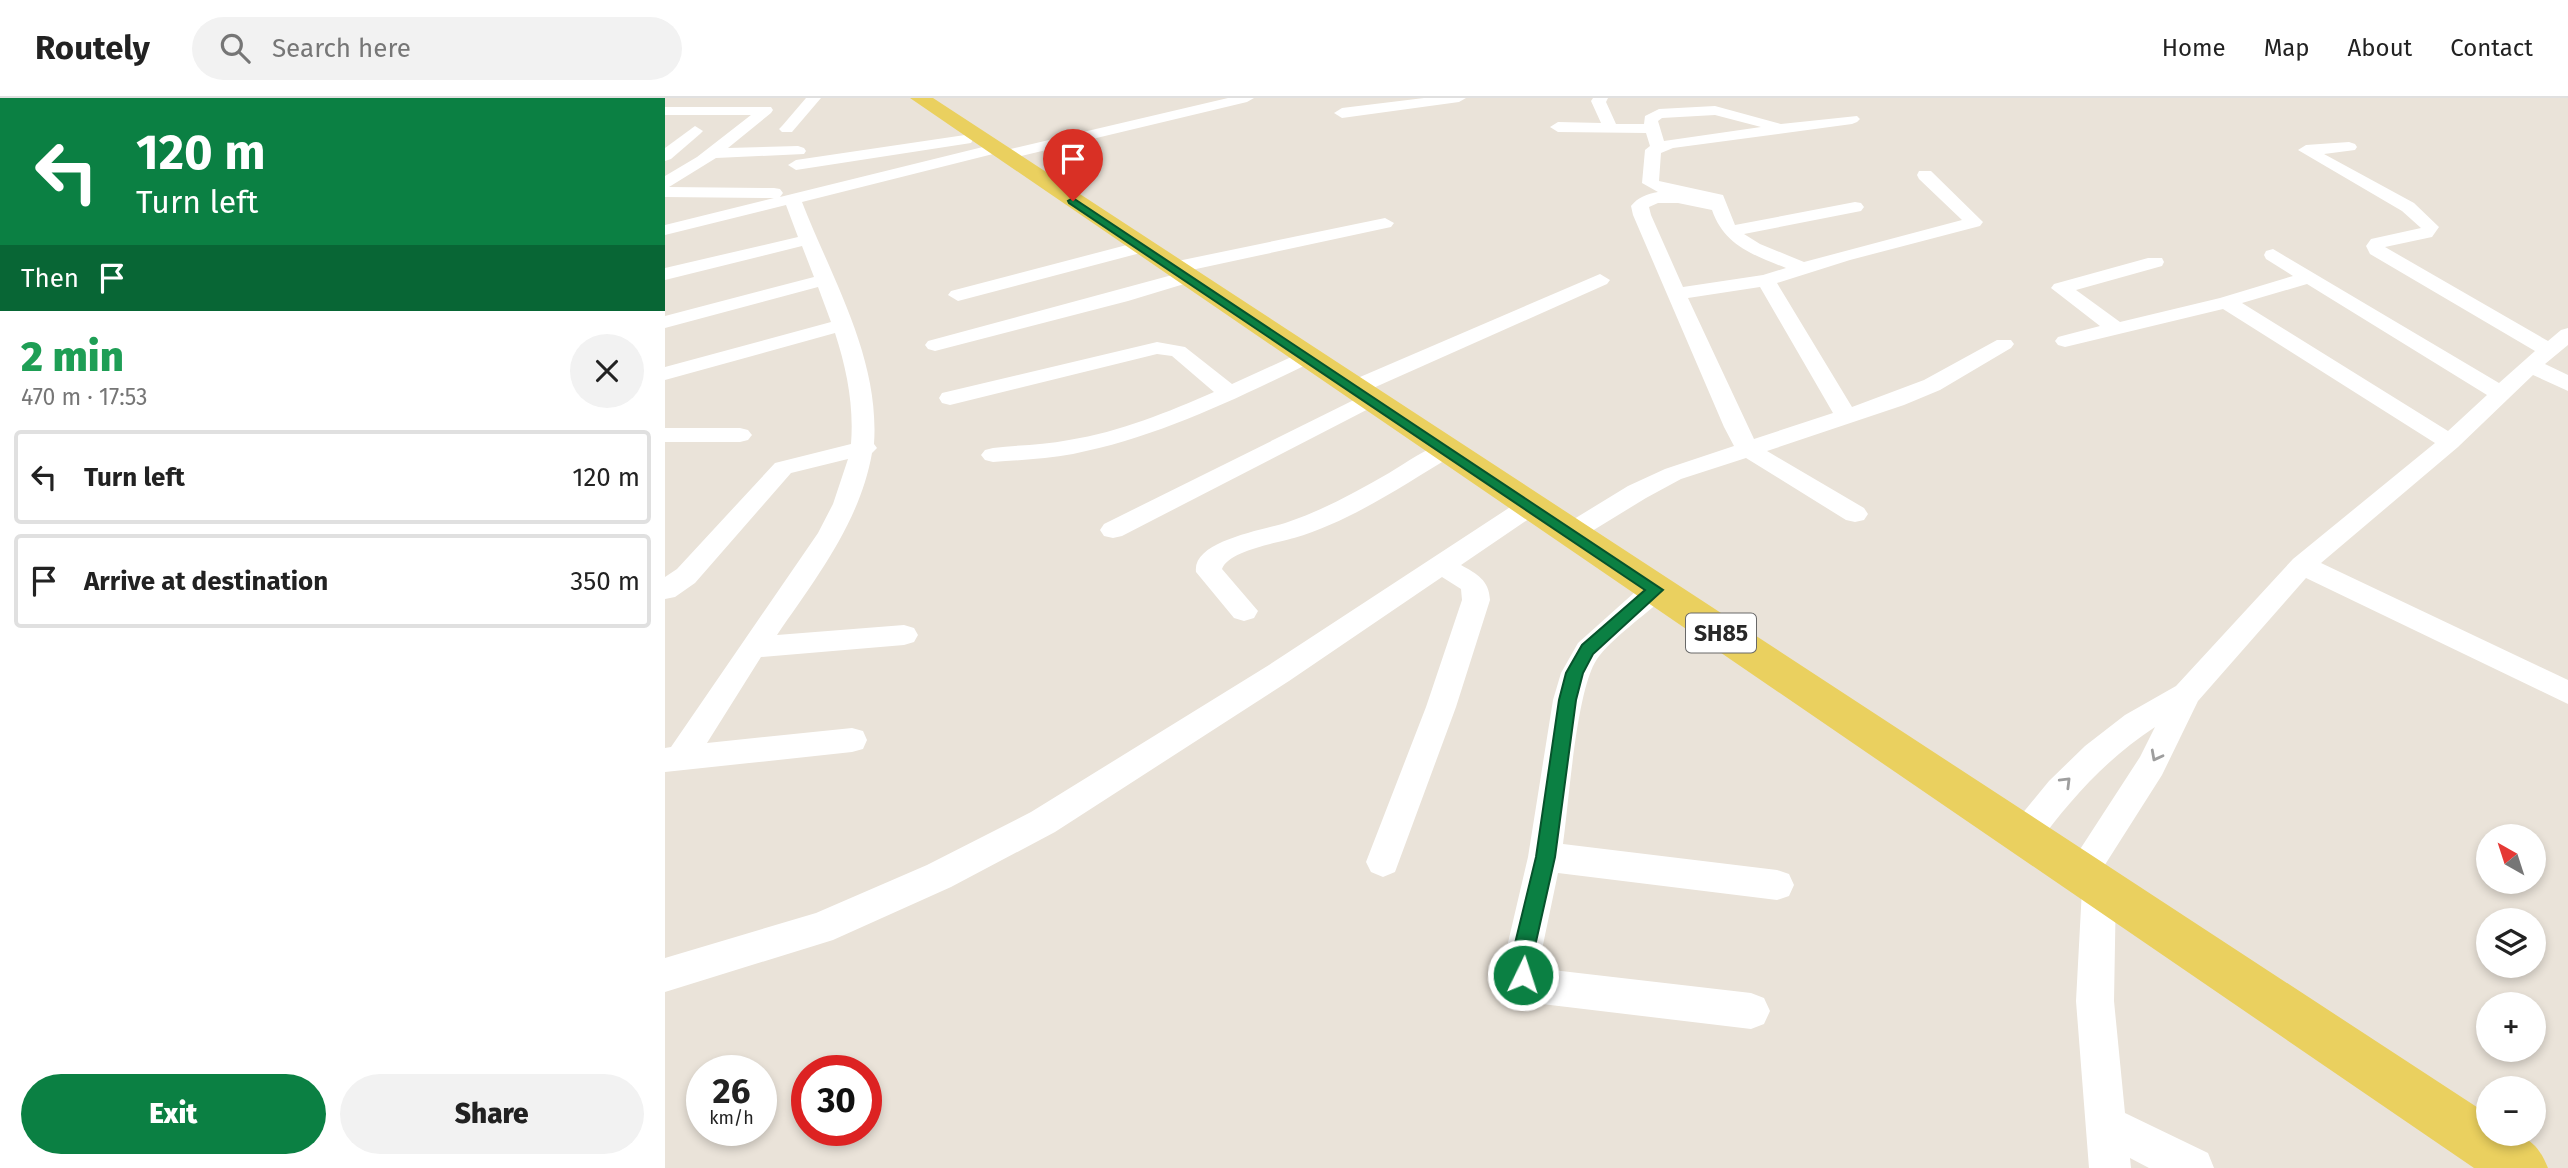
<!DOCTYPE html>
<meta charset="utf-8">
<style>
:root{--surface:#fff;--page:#f2f2f2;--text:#222;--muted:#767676;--line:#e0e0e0;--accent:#0b8043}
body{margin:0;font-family:"Fira Sans",sans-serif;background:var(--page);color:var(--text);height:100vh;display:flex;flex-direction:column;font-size:26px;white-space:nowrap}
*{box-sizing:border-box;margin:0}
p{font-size:23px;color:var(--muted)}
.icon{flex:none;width:38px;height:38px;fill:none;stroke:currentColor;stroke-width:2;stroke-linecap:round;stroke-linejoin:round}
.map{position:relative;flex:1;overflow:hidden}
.details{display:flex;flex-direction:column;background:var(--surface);width:665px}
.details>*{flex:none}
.banner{background:#0b8043;color:#fff;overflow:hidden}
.needle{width:46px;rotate:321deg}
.fabs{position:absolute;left:1811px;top:726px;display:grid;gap:14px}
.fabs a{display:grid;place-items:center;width:70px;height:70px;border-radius:50%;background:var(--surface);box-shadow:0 4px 10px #0003;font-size:35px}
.speed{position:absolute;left:21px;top:957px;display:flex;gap:14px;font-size:35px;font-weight:700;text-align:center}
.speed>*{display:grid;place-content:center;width:91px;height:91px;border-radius:50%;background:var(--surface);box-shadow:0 4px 10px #0003;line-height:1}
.speed small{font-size:18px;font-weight:400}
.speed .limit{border:10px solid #d22;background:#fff;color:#111}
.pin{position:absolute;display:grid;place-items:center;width:60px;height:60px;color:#fff;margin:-72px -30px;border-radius:50% 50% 50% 0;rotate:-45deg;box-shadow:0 0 7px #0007}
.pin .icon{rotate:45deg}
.me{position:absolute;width:77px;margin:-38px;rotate:4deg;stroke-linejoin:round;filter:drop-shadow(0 0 5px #0008)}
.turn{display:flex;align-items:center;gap:24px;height:147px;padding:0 21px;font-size:32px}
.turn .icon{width:91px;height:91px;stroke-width:2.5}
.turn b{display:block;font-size:49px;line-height:60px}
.then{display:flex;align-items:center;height:66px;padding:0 21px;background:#0003;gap:14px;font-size:26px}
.round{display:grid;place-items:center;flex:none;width:74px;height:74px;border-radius:37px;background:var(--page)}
.overview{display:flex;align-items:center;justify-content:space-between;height:119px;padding:0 21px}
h1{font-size:42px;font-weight:800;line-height:52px;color:#1e9e55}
.primary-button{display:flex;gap:14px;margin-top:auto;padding:14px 21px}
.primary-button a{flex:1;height:80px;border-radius:42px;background:var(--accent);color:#fff;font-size:28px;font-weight:800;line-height:80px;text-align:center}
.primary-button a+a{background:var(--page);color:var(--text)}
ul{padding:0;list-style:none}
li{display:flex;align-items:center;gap:21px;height:94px;margin:0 14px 10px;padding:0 7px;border:4px solid var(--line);border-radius:7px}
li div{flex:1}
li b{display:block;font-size:26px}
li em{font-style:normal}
header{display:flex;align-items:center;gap:42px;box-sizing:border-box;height:98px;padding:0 35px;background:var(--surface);border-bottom:2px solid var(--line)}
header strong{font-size:33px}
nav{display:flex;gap:38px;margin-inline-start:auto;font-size:24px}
.search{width:490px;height:63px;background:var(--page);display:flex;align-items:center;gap:18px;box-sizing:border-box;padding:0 24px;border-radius:38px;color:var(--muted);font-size:26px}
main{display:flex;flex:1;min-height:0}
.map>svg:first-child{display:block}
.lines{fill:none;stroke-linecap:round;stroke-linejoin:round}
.minor{fill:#fff;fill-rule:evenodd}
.major{fill:#ead05f;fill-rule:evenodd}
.oneway{stroke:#9e9e9e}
.route{fill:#0b8043;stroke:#07532c;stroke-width:2}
.labels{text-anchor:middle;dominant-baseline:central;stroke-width:5;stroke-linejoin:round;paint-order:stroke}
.shield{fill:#fff;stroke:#686868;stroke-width:2}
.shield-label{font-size:23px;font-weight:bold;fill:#282828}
</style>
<header>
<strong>Routely</strong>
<div class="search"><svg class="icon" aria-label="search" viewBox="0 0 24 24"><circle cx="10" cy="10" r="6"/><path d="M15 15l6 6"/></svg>Search here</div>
<nav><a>Home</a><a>Map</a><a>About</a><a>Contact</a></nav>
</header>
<main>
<section class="details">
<div class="banner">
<div class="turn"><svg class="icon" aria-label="left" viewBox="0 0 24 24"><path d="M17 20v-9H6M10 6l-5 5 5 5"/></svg><div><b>120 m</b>Turn left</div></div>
<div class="then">Then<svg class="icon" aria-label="arrive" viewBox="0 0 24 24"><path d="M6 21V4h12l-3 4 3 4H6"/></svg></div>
</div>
<div class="overview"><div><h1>2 min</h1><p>470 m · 17:53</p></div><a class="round"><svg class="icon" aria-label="close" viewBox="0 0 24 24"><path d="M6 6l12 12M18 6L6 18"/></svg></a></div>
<ul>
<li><svg class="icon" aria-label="left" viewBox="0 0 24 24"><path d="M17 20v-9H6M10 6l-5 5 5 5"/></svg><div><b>Turn left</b></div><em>120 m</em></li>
<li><svg class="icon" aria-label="arrive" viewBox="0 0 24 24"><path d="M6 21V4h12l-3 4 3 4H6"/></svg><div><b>Arrive at destination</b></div><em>350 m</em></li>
</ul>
<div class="primary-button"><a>Exit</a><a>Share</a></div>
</section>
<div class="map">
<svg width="1903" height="1070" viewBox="0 0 1903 1070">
<rect width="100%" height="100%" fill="#eae3d9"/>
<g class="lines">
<g class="minor">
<path d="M141,0H156L127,34H117L114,31L117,28Z"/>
<path d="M563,0H589L582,4L339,62L333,60L332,55L137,104C167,181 215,260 209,346L212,350L207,355C195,424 151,480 112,537L239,527L249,530L253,537L249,544L239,547L96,559L42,645L187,630L198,633L202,642L198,651L187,654L0,674V650L6,649L153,435L168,406L183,361L126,375L30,485L10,499L0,501V479L12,471L110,365L186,346C189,308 182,272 170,235L0,282V269L166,224L153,189L0,230V218L149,179L137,148L0,182V170L133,139L121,107L0,137V127L109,100L0,99V78L32,59L86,17H0V9H106L108,12L106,15L63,50L133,48L139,50L141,53L139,56L51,60L4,89L109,90L115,91L118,95L115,99L330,46L336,48L337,53Z"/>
<path d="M759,0H801L794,4L677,20L669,15L677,10Z"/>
<path d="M928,0H943L941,4L951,26H979L980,18L994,11L1050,8L1116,26L1192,18L1195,21L1192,24L1187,26L1008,50L996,55L994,83L1058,97L1070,127L1190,104L1196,105L1199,109L1196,113L1079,136L1095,146L1139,164L1297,122L1254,81L1252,77L1254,73H1266L1318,124L1315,128L1185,162L1112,185L1187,309L1259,282L1332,242H1346L1349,246L1346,250L1275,292L1239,307L1102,353L1199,410L1203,416L1199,422L1190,424L1181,422L1081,360L1016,381L981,400L914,441L905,443L896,441L892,435L896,429L963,388L1000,371L1069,348L1059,329L968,117L966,108C973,99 982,96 993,94L977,85L980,52L985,48L981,35L893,34L885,29L893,24L936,25L926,3ZM1050,17L1096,29L999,43L993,23L997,20ZM993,105H1013L1047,112C1059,147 1088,157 1121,170L1098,177L1018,189L986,117L984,109ZM1095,189L1168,315L1089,341L1023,200Z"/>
<path d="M30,28L38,33L35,36L6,61L0,63V50Z"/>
<path d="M300,37L306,39L308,42L306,45L131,72L123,67L131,62Z"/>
<path d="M1684,44L1690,46L1692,49L1690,52L1659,56L1749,105L1774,129L1767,139L1720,149L1883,243L1896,232L1903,230V247L1880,266L1903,277V293L1868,277L1793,349L1656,465L1903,582V606L1641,480L1533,603L1497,677L1436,773L1446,777L1451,788L1449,903L1460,1015L1543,1055L1549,1070H1484L1465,1060L1466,1070H1424L1411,903L1417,791L1404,787L1399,776L1475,659L1490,629C1441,661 1405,702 1371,748L1359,752L1347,748L1342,738L1347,728L1384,683L1420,648L1460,617L1511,588L1628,461L1770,345L1558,211L1400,249L1393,247L1390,243L1393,239L1435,228L1386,190L1389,186L1483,160H1497L1499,164L1497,168L1411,192L1455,224L1555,200L1628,178L1601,161L1599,157L1601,153L1608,151L1834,285L1870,253L1705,156L1701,148L1706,141L1756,130L1737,113L1633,52L1641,47ZM1642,186L1822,297L1783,333L1577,205Z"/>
<path d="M720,120L729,125L726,129L508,176L499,170L508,164Z"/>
<path d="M477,143L486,149L483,153L293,203L283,197L286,193Z"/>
<path d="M522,173L532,179L529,183L463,203L270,253L263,251L260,247L263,243Z"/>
<path d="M935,176L945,182L942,186L697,295H681L678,290L681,285Z"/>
<path d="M492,244L520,249L567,286L635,255H649L653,259L649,263C571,301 494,339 408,356C382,361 355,362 328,364L320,362L316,357L320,352L328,350C353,347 379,347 404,342C455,334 503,314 549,294L507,258L492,256L285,307L277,305L274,300L277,295Z"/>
<path d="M705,294L713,296L716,301L713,306L457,438L448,440L439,438L435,432L439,426Z"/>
<path d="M0,330H75L83,332L87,337L83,342L75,344H0Z"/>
<path d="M781,345L789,347L793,352L789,357C738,387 687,423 629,440C611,445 563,453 557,471L593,513L589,520L579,523L569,520L531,474C527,442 601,432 623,424C659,412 692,393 724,375C742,364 761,350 781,345Z"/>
<path d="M865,400L874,402L877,408L874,414L796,467C812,476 824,482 825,502L791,609L730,774L718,779L706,774L701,764L761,609L797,502L796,491L777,479L624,583L390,734L286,789L168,842L0,894V860L151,815L262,767L366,714L604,567L856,402Z"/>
<path d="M990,483L1000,485L1003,492L1000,499C981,516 946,541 932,561C911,592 904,705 898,746L1112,772L1124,776L1129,787L1124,798L1112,802L893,775L874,866L879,871L1086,895L1099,900L1105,913L1099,926L1086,931L877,906L850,893L838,866L863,759L888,602L896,575L913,545L980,485Z"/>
</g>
<path class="major" d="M245,0H268L1824,1017V1036C1856,1036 1870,1038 1883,1070H1809Z"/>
</g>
<defs><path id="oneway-chevron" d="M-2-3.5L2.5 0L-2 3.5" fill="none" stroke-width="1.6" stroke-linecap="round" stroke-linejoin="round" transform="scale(1.75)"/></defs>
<g class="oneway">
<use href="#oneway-chevron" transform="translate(1491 658) rotate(118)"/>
<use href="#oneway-chevron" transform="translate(1401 684) rotate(-45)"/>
</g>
<path class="route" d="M408,100L998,492L928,556L918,575L911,602L890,759L866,866L869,877L866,884L858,887L851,884L845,866L871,759L894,602L901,575L917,547L980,492L404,105L403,103Z"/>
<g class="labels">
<rect class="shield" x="1021" y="515.5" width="70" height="39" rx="5"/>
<g class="shield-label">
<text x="1056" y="535">SH85</text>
</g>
</g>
</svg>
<div class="fabs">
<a><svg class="needle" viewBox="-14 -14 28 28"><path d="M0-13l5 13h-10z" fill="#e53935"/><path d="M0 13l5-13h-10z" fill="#767676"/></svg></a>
<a><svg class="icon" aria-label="layers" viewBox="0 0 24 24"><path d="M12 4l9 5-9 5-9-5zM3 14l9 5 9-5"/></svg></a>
<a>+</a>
<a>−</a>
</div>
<div class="speed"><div>26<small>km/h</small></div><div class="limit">30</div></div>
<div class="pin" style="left:408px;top:103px;background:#d93025"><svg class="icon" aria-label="arrive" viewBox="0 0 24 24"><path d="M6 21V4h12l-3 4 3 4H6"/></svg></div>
<svg class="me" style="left:858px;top:877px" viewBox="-20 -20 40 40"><circle r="17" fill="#0b8043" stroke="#fff" stroke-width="3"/><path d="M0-11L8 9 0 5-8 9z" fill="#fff"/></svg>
</div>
</main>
